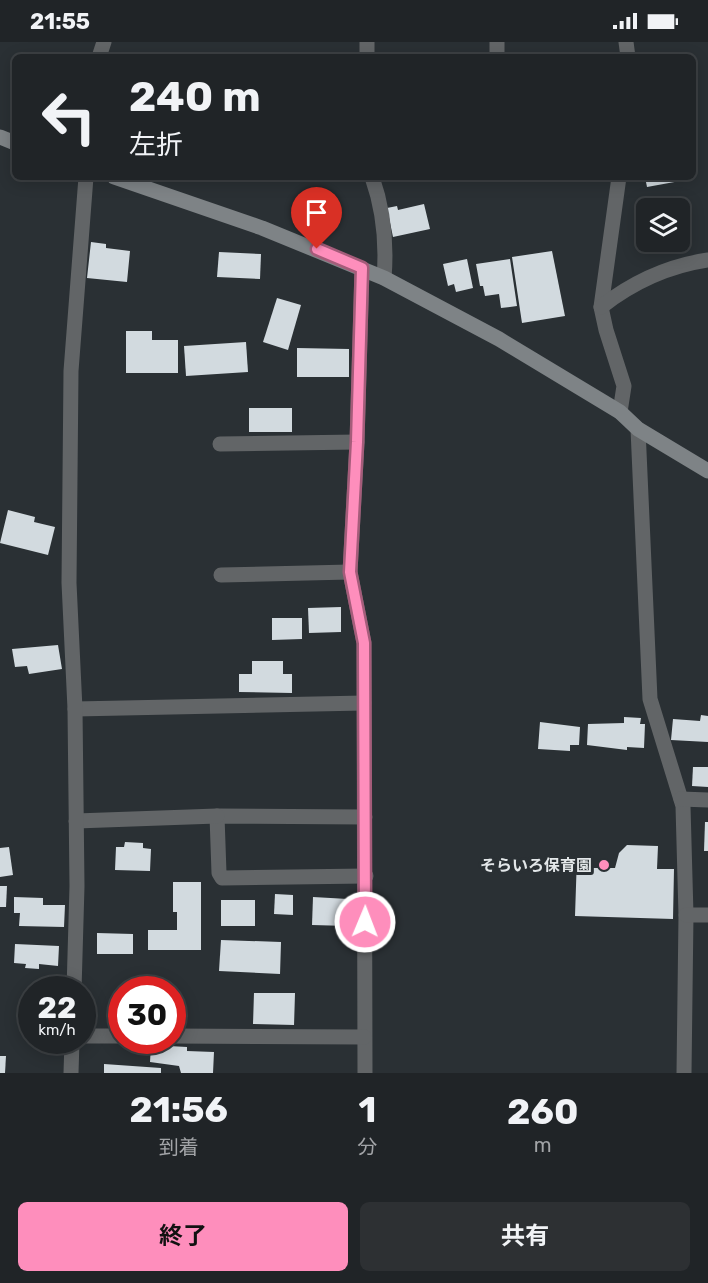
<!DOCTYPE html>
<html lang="ja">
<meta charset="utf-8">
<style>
:root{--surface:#202427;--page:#2d3033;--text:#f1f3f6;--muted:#a2a4a7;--line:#3d4144;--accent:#fe8ebc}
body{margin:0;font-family:Rubik,"Noto Sans JP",sans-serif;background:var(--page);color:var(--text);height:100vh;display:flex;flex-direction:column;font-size:22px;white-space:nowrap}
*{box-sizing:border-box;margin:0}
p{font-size:20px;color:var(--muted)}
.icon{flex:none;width:33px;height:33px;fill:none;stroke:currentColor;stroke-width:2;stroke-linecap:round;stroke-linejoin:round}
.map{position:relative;height:1031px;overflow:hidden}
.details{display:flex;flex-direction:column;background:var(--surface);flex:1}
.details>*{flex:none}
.hud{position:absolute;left:12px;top:12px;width:684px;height:126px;border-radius:9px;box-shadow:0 3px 15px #0003,0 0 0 2px var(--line);background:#202427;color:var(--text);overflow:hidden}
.controls{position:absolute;left:636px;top:156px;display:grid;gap:12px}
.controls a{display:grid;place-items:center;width:54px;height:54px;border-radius:9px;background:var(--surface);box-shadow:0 3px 15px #0003,0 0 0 2px var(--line);font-size:30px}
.speed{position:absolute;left:18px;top:934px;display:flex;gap:12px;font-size:30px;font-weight:700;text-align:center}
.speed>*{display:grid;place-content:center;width:78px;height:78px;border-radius:50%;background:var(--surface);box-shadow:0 3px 15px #0003,0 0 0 2px var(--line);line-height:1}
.speed small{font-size:15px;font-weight:400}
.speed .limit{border:9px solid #d22;background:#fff;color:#111}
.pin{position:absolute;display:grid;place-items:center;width:51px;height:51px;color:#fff;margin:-62px -26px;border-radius:50% 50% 50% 0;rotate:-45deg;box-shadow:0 0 6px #0007}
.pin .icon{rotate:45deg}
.me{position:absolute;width:66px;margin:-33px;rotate:1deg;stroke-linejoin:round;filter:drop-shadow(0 0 4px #0008)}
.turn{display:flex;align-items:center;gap:21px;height:126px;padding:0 18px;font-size:27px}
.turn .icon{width:78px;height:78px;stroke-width:2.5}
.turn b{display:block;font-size:42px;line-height:51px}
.eta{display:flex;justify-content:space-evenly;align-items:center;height:102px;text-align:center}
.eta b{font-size:36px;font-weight:700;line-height:42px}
.button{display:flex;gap:12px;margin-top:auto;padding:12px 18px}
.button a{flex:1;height:69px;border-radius:9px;background:var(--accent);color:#111;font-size:24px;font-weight:700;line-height:69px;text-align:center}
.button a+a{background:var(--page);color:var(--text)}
.status{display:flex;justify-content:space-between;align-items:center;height:42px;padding:0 30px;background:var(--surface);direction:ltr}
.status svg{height:16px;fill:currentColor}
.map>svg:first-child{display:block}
.building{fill:#d2dadf}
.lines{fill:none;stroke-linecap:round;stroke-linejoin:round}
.street{stroke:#626567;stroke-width:15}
.secondary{stroke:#7e8386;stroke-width:15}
.route-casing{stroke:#a55c7a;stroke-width:15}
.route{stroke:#fe8ebc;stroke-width:10}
.poi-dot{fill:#fe8ebc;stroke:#2a3034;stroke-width:2}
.labels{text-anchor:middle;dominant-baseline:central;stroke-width:6;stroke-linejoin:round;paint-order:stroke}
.poi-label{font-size:16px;font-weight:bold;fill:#e3e7e9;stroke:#2a3034;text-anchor:end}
</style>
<div class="status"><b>21:55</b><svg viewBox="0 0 49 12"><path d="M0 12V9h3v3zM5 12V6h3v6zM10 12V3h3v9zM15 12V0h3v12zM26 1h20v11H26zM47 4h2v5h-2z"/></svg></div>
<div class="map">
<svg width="708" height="1031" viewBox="0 0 708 1031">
<rect width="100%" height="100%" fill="#2a3034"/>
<g class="building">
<path d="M645,135H691V137L647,145Z"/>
<path d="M424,162L430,187L393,195L387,166L397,164L398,168Z"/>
<path d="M91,200L106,202V206L130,209L127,240L87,236Z"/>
<path d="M552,209L565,274L522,281L512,215Z"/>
<path d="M219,210L261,212L260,237L217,235Z"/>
<path d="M467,217L473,246L456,250L454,242L448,244L443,222Z"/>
<path d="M510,217L517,264L501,266L499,252L485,254L483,244H480L476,222Z"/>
<path d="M277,256L301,263L288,308L263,300Z"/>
<path d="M126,289H152V298H178V331H126Z"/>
<path d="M246,300L248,330L186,334L184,304Z"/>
<path d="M297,306L349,307V335H297Z"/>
<rect x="249" y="366" width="43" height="24"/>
<path d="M8,468L35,475L34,480L55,485L48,513L0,501Z"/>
<path d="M341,565V590L309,591L308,566Z"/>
<path d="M272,576H302V597L272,598Z"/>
<path d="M58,603L62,627L29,632L27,624L15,625L12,607Z"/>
<path d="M252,619H283V632H292V651L239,650V632H252Z"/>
<path d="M701,673L708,674V700L671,698L673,677L700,679Z"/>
<path d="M624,675L641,676L640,682H645L644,706L627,705V708L587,703L588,682L624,681Z"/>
<path d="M540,680L580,685L579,703H570V709L538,707Z"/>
<path d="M693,725H708V745L692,744Z"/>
<path d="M705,780H708V809H704Z"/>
<path d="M125,800L143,801V806L151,807L150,829L115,828L116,805H124Z"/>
<path d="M627,803L658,804L657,827H674L673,877L575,874L577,814H591V826H615L619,811Z"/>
<path d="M9,805L13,833L0,835V806Z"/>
<path d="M173,840H201V908H148V888H177V870H173Z"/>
<path d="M0,844H7L6,865H0Z"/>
<path d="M275,852L293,853V873L274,872Z"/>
<path d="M14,855L43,856V863H65L64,885L19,884L20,871H14Z"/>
<path d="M313,855L348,857V884L312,883Z"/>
<rect x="221" y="858" width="34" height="26"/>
<path d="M97,891L133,892V912H97Z"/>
<path d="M221,898L281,900L280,932L219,929Z"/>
<path d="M15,902L59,904L58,924L39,922V927L25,926L26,922L14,921Z"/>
<path d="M254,951H295L294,983L253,982Z"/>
<path d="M151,1003L187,1005V1009L214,1010L213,1031H181L179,1024L150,1020Z"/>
<path d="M0,1014H6L5,1031H0Z"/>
<path d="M104,1022L161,1026V1031H104Z"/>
</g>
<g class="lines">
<g class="street">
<path d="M497,0V15"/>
<path d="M626,0L628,15"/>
<path d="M99,15L104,0"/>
<path d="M367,15V0"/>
<path d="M372,135C384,169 387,200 384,236"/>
<path d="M619,135L601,265L606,288L624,344L620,370"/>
<path d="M362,227L357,400L350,530L364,601L365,1031"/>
<path d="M601,265C633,240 667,224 708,218"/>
<path d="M638,387L650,657L683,764L686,873L684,1031"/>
<path d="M220,402L357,400"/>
<path d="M221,533L350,530"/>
<path d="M75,667L364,661"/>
<path d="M681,757L708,758"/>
<path d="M365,775L217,774L219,831L222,836L366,834"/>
<path d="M76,779L217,774"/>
<path d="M686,873H708"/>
<path d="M74,948L77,844L75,667L69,541L71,329L86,135"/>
<path d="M82,994H122"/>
<path d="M172,994L364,995"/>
<path d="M71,1031L72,999"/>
</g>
<g class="secondary">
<path d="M0,95L15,101"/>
<path d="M114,135L262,186L384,236L499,297L620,370L638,387L708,429"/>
</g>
</g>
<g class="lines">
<defs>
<path id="route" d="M317,207L362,226L357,400L350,530L364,601L365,880"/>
</defs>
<use href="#route" class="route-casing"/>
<use href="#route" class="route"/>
</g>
<circle class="poi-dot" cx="604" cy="823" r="6"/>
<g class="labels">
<g class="poi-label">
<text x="592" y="823">そらいろ保育園</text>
</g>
</g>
</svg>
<div class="controls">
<a><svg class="icon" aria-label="layers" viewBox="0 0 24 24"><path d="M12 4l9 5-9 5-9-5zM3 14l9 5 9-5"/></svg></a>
</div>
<div class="speed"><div>22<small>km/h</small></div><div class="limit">30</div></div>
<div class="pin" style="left:317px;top:207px;background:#d93025"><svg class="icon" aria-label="arrive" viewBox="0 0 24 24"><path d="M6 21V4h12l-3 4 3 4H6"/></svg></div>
<svg class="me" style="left:365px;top:880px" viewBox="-20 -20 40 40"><circle r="17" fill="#fe8ebc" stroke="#fff" stroke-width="3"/><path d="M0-11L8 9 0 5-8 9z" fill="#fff"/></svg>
<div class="hud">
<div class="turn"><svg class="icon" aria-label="left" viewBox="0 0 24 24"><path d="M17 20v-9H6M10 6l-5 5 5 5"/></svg><div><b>240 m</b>左折</div></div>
</div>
</div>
<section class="details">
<div class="eta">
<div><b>21:56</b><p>到着</p></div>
<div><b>1</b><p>分</p></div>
<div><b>260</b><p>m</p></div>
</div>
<div class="button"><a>終了</a><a>共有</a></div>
</section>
